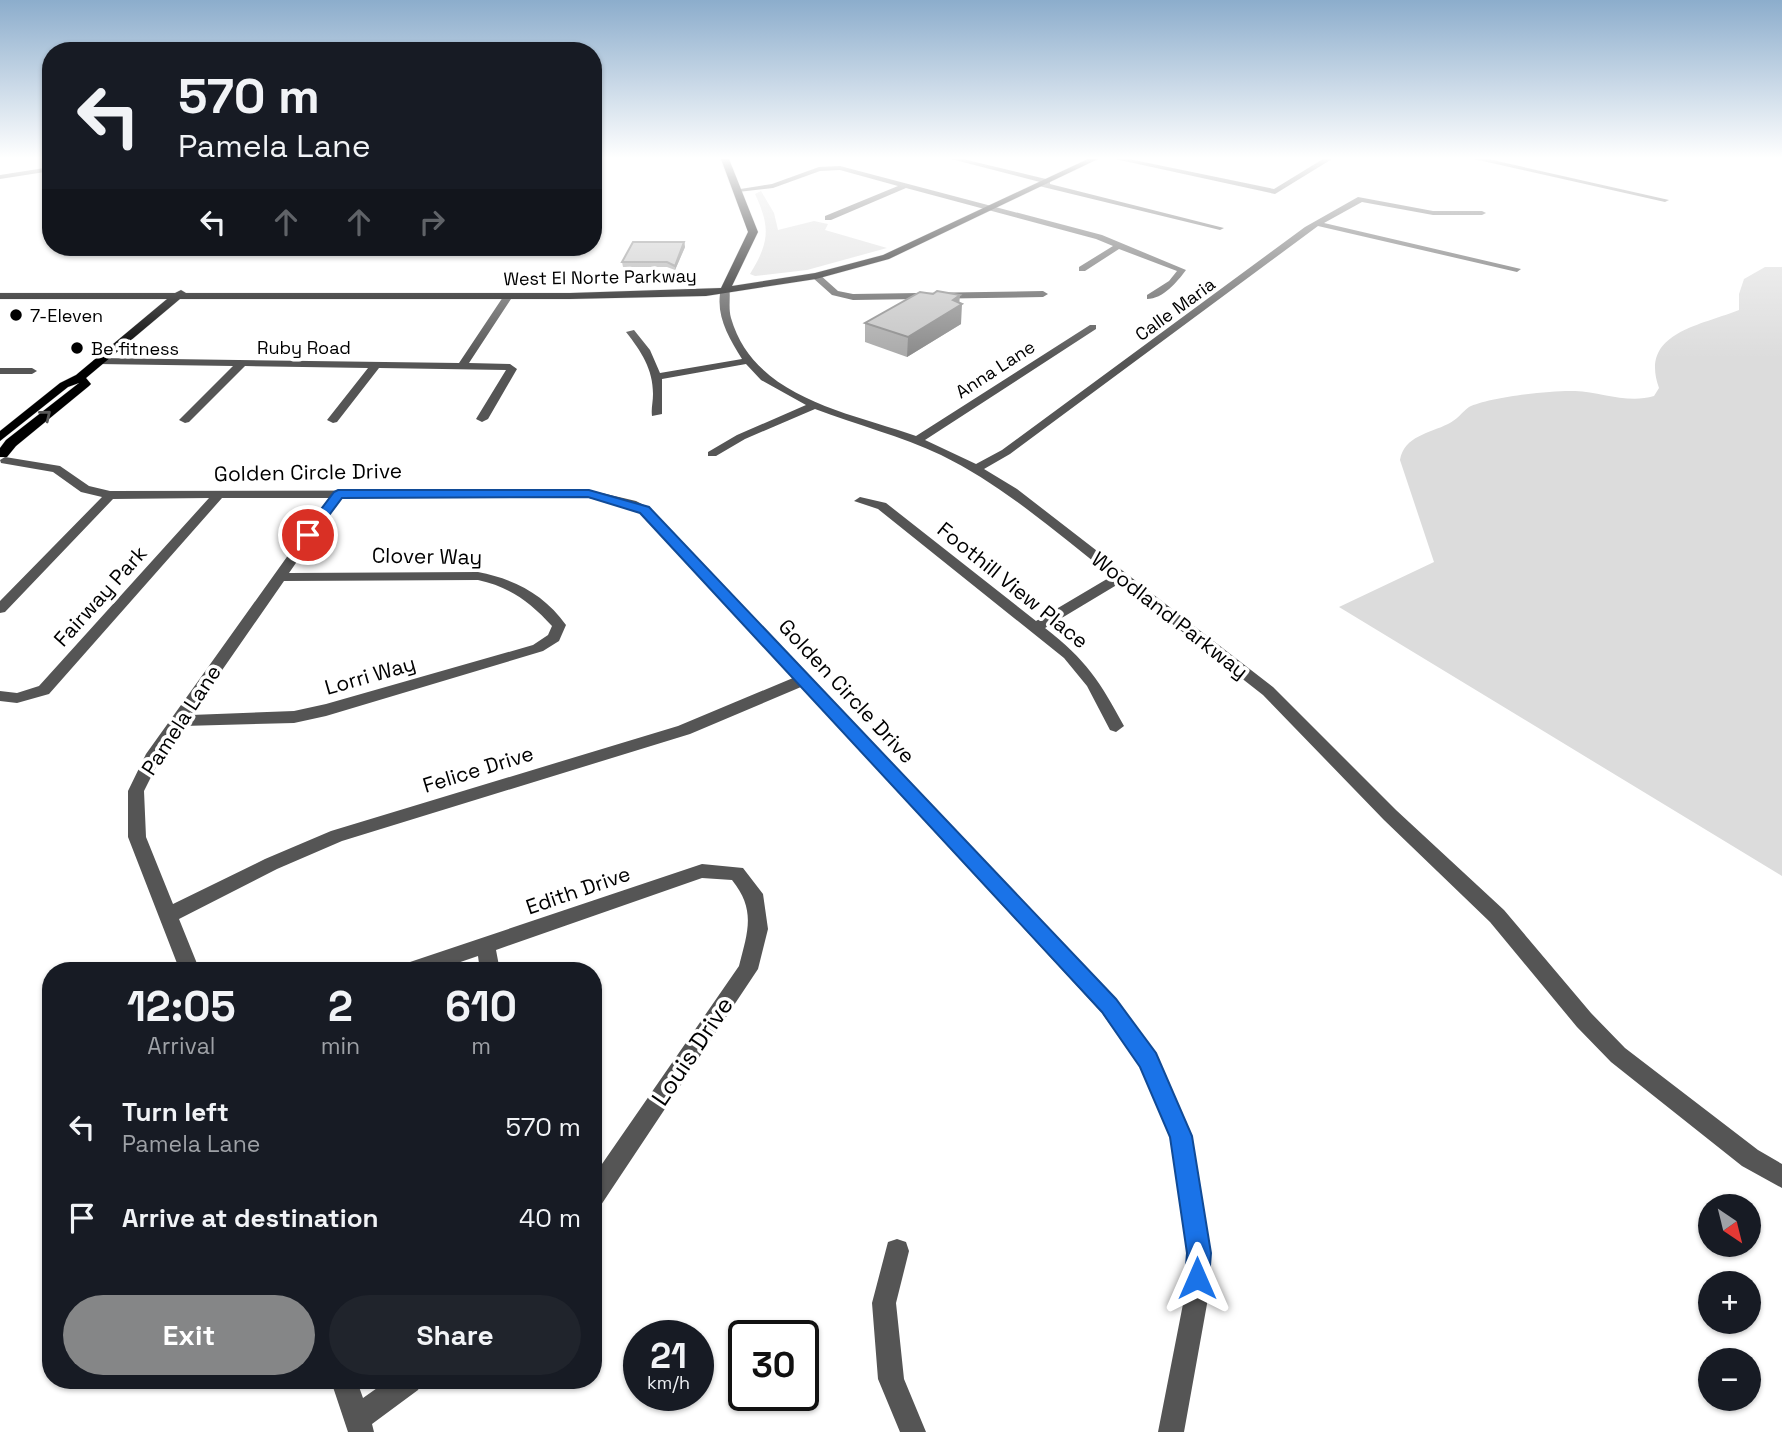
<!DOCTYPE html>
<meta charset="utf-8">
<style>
:root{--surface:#171b24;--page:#20242c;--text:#f1f3f6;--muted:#9ea1a6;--accent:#858687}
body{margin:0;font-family:"Space Grotesk",sans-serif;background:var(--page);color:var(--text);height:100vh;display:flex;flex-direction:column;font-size:26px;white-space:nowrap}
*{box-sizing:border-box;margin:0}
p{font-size:23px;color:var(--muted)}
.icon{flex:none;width:38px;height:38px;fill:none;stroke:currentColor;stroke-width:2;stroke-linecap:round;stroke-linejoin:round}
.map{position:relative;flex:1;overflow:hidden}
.sheet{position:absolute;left:42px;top:962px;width:560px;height:427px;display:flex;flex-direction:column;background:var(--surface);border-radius:28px;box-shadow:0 2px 5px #0004}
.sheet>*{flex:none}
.top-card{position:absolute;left:42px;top:42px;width:560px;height:214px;border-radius:28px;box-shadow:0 2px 5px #0004;background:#171b24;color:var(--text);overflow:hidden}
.needle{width:46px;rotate:145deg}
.buttons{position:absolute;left:1698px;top:1194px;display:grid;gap:14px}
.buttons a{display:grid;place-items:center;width:63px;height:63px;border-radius:50%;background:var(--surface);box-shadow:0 2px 5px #0004;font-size:35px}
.speed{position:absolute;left:623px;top:1320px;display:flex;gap:14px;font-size:35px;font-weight:700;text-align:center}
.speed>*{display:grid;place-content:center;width:91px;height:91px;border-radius:50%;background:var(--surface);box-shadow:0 2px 5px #0004;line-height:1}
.speed small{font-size:18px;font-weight:400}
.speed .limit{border:4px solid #111;border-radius:10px;background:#fff;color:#111}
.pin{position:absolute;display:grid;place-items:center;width:60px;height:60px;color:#fff;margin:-30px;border:4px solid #fff;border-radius:50%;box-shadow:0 2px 7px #0007}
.me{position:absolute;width:77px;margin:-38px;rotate:0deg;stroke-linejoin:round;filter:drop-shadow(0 0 5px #0008)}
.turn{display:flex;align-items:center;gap:24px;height:147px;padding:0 21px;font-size:32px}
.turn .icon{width:91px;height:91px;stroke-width:2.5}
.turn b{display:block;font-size:49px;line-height:60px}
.lanes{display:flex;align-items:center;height:66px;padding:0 21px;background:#0003;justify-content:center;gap:35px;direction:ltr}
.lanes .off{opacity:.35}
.eta{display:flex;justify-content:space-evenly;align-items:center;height:119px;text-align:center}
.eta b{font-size:42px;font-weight:700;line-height:49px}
.cta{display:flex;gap:14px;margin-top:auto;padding:14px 21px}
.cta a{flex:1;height:80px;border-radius:42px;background:var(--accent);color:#fff;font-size:28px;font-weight:700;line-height:80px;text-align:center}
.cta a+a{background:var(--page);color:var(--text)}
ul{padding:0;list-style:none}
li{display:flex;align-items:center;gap:21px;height:91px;padding:0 21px}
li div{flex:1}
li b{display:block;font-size:26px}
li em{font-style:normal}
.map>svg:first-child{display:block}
.green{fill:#dcdcdc}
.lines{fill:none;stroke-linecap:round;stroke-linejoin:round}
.major-casing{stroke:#dbdbdb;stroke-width:1}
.minor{fill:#555;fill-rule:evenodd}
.major{fill:#000;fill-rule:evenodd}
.wall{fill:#a9a9a9}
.shaded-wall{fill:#898989}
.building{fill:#c4c4c4;stroke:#898989;stroke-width:2}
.oneway{stroke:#595959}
.route{fill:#1a73e8;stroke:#114b97;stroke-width:2}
.poi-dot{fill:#000;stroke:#fff;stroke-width:2.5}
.labels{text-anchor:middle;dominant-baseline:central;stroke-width:7;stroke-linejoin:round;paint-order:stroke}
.far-street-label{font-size:18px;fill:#000;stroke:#fff}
.far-poi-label{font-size:18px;fill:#000;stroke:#fff;text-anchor:start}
.street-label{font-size:21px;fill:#000;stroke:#fff}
.near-street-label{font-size:24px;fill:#000;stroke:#fff}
</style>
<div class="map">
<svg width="1782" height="1432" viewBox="0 0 1782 1432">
<rect width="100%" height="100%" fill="#fff"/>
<g class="green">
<path d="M761,191L774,213L778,230L814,221L828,224L825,230L887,248L807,270L755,276L750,274C769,243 771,228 755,194Z"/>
<path d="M1765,267H1782V876L1339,607L1434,562L1400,460C1404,436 1430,433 1448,424C1457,420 1462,412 1469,407C1488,397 1552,390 1575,391C1601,392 1628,404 1654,396L1659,388C1639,333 1699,326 1739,310V294L1744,279Z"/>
</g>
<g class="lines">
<defs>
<path id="major" d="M721,159H729L758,232L732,286L815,273L883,255L1088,159H1098L889,259L816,279L706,296L570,299H180L86,378L91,384L89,386L16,446L7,457H0V448L6,440L79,383L68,387L0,441V431L60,383L76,375L167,299H0V293H175L181,290L186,293H570L721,288L748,232Z"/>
</defs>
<use href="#major" class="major-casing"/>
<g class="minor">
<path d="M951,159H963L1050,180V184L1224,228L1220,230L1039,186L1040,182Z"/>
<path d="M1115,159H1129L1274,189L1323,159H1332L1275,194Z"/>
<path d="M1474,159H1488L1669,200L1665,202Z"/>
<path d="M840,166L1102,235L1186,270C1177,282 1163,299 1147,299V295L1169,281L1177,271L1119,249L1085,271H1079V267L1113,246L1096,239L906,188L831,220H825V216L898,186L840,170L820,171L773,188L738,192L734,190L772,184L819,167Z"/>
<path d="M51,167V171L0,179V175Z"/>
<path d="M1358,197L1433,211H1482L1486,213L1482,215H1433L1362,202L1324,223L1521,269L1517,272L1318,226L1010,454L984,469L1017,489L1273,687L1396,810L1504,910L1591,1013L1625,1048L1758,1150L1782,1164V1188L1742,1166L1611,1062L1577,1027L1490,922L1384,820L1263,695L1120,583L1045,628C1087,661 1099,680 1124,726L1116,732L1110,730L1087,686L1064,658L878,509L854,501L860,497L886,503L1036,621L1112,576C1057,533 1004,486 941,455C901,436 857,425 815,409L745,439L716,456H708V452L737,435L806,405L761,380L746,364L662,379V414L652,416C651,409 653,402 653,394C653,369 641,351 626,332L634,330L650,350L660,373L742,359C728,336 715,315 721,288L729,286C731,296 728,307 731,318C754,398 848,412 916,436L1090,325H1096V329L925,440L976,464L1002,450L1305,227Z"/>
<path d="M813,274H819L838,291L853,294L1043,291L1048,294L1043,297L853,300L832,295L813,278Z"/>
<path d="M508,293L513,296L469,363L510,364L517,369L488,419L482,422L476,419L506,370L379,368L337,422L333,423L327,420L368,368L245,366L189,422L185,423L179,420L233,366L98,364L93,361L98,358L459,363L505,294Z"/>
<path d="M0,368H32L37,371L32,374H0Z"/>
<path d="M5,457L60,466L89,486L110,491L589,490L636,501L648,507L1116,999L1155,1053L1192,1136L1211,1253L1207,1304L1184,1432H1158L1183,1304L1187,1253L1170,1136L1140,1067L1102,1013L801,687L690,734L342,841L277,869L179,919L200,971H180L128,837V791L146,754L329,498H222L49,694L17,703L0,701V691L17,693L39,686L209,498L113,499L5,612L0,613V601L102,497L81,492L53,472L1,463L0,460ZM341,498H589L628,507L640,513L793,678L678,726L331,831L265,859L173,904L146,837L144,791L159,761L183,726L294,723L326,716L543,651L559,641L566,625C544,594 514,579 478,572L289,573ZM478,580C510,587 530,602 552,626L548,635L533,645L326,704L294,711L191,715L284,581Z"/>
<path d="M702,864L743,868L763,894L768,929L758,969L601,1205L593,1209V1177L739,966C748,931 756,910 732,880L702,878L496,950L500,971H480L478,956L434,971H400L403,965L410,962Z"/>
<path d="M897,1239L906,1242L909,1251L896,1303L904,1379L926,1432H900L878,1379L872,1303L888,1242Z"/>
<path d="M331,1381H357L363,1398L387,1381H422L418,1390L372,1424L374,1432H348Z"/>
</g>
<use href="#major" class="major"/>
</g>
<g class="wall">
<path d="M684,242L685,247L675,270L667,267H623L622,262Z"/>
<path d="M933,294L959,303L961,324L907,357L865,342V323Z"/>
</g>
<g class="shaded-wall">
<path d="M684,242L685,247L675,270V266Z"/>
<path d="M960,295L959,306L962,304L961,324L907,357L908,337Z"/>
</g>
<g class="building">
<path d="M633,242H684L675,266L667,262H622Z"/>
<path d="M937,291L960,295L953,300L962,304L908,337L865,323L920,292L933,294Z"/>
</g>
<defs><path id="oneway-chevron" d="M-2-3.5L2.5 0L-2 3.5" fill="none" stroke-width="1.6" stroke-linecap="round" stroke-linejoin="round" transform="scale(1.75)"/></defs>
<use class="oneway" href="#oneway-chevron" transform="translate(46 415) rotate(-39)"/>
<linearGradient id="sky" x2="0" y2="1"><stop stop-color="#8cadcc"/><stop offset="0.44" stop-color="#fff"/><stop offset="1" stop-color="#fff" stop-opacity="0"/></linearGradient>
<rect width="1782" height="359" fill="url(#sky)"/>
<path class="route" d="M338,490H589L649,507L1116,999L1156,1053L1192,1136L1211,1253L1209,1278L1206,1287L1197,1291L1188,1287L1185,1278L1187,1253L1170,1137L1140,1067L1102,1012L640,513L588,497L342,498L312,538H303V533L334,492Z"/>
<g class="poi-dot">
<circle cx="16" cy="315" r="7"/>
<circle cx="77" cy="348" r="7"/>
</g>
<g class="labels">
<g class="far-street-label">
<text transform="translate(600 277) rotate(-1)">West El Norte Parkway</text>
<text transform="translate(1175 309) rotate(-36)">Calle Maria</text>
<text x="304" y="347">Ruby Road</text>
<text transform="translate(995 369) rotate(-33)">Anna Lane</text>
</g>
<g class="far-poi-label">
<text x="30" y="315">7-Eleven</text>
<text x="91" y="348">Be fitness</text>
</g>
<g class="street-label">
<text transform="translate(308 472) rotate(-1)">Golden Circle Drive</text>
<text transform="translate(427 556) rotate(1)">Clover Way</text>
<text transform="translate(1013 585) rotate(39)">Foothill View Place</text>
<text transform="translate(100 596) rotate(-48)">Fairway Park</text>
<text transform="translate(1170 615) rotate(38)">Woodland Parkway</text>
<text transform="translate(370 675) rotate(-16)">Lorri Way</text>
<text transform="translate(847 691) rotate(47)">Golden Circle Drive</text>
<text transform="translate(181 720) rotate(-57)">Pamela Lane</text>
<text transform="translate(478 769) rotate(-17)">Felice Drive</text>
<text transform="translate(578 890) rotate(-19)">Edith Drive</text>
</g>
<g class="near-street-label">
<text transform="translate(692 1051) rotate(-56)">Louis Drive</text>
</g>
</g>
</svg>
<div class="buttons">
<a><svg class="needle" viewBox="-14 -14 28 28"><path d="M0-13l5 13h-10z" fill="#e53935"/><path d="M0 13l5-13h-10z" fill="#9ea1a6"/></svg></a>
<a>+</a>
<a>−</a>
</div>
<div class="speed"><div>21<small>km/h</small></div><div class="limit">30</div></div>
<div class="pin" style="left:308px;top:535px;background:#d93025"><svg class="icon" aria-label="arrive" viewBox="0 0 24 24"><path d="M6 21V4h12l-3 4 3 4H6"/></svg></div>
<svg class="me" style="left:1197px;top:1278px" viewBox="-20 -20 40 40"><path d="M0-17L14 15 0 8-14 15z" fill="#1a73e8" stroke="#fff" stroke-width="4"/></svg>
<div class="top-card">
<div class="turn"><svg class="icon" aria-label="left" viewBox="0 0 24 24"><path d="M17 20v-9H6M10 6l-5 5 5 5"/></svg><div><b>570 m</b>Pamela Lane</div></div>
<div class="lanes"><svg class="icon" aria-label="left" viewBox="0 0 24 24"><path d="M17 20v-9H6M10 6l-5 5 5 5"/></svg><svg class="icon off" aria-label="ahead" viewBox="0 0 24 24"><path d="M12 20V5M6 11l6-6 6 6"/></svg><svg class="icon off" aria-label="ahead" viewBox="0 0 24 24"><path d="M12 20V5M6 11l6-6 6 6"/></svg><svg class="icon off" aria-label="right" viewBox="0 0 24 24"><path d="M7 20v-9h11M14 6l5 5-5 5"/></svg></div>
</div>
<section class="sheet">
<div class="eta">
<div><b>12:05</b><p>Arrival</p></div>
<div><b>2</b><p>min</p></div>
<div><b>610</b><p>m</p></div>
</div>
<ul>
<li><svg class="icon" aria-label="left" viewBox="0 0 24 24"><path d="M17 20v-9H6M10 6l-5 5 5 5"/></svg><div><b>Turn left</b><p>Pamela Lane</p></div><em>570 m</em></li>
<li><svg class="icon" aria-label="arrive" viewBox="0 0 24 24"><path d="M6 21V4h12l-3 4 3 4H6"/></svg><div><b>Arrive at destination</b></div><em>40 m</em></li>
</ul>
<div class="cta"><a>Exit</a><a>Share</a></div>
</section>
</div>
